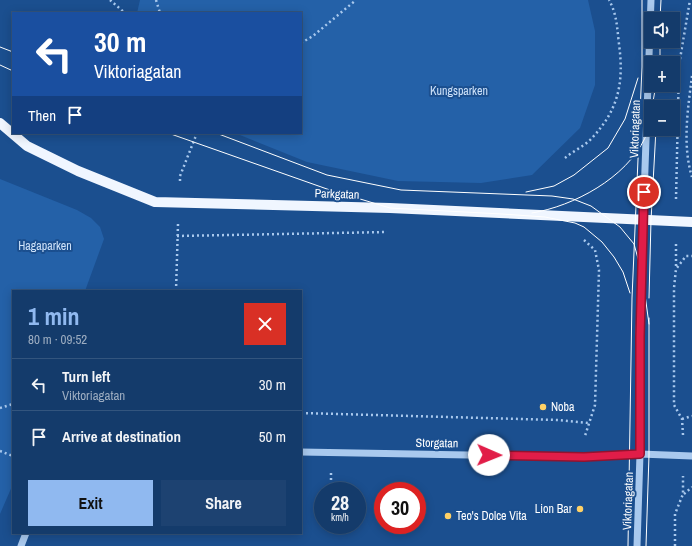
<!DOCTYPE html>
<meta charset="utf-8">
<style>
:root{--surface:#143b6b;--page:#1d4271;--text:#f1f3f6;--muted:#9dadc1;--line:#33557e;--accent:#90b9f0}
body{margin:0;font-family:"Archivo Narrow",sans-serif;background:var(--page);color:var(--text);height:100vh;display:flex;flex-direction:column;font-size:15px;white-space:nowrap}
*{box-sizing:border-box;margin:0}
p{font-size:13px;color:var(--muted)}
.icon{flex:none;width:22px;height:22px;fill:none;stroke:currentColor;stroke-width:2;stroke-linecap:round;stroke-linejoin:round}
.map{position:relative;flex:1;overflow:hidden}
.drawer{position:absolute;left:12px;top:290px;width:290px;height:244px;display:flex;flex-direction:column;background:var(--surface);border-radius:0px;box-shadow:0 2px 10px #0003,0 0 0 1px var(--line)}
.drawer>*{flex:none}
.hud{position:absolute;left:12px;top:12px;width:290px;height:122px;border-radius:0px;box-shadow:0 2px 10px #0003,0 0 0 1px var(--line);background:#1a4fa0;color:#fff;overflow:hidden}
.controls{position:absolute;left:644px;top:12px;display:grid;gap:8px}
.controls a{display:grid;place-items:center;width:36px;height:36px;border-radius:0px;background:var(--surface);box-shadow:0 2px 10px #0003,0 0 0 1px var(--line);font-size:20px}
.speed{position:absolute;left:314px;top:482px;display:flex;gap:8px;font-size:20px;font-weight:700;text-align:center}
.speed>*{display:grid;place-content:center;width:52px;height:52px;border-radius:50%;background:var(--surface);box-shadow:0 2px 10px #0003,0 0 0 1px var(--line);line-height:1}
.speed small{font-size:10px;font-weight:400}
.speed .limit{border:6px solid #d22;background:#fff;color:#111}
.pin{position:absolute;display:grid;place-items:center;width:34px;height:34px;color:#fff;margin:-17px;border:2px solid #fff;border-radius:50%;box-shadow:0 1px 4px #0007}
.me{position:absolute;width:44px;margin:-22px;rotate:91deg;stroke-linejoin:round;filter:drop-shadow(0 0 3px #0008)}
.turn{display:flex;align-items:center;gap:14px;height:84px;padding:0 16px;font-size:18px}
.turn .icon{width:52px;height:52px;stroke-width:2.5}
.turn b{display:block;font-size:28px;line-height:34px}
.then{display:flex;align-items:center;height:38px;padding:0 16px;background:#0003;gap:8px;font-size:15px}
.round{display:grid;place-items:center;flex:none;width:42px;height:42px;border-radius:0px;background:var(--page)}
.overview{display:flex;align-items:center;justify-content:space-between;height:68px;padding:0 16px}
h1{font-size:24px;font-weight:800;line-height:30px;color:var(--accent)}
.button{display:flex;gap:8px;margin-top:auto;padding:8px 16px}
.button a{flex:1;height:46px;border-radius:0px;background:var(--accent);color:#111;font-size:16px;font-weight:800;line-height:46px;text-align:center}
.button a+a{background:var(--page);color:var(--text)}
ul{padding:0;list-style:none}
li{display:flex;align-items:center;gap:12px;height:52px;padding:0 16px;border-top:1px solid var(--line)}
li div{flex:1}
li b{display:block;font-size:15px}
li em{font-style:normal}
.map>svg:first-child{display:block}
.green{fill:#2461a8}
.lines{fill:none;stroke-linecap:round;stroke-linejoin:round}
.path{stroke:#a9c9ee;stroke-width:2.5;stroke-dasharray:2 3;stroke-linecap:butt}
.minor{stroke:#a9c9ee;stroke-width:7}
.major{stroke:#f0f6ff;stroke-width:10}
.tram{stroke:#fff;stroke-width:1}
.route-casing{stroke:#92132f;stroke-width:10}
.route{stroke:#e11d48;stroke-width:7}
.poi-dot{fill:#ffd166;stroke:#1b4f8f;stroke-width:1.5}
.labels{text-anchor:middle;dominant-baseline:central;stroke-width:4;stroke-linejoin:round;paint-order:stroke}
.park-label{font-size:12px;fill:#cfe3fa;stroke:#1b4f8f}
.street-label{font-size:12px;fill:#fff;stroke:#1b4f8f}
.poi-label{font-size:12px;fill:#fff;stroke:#1b4f8f;text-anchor:start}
</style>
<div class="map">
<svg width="692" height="546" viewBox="0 0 692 546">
<rect width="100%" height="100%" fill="#1b4f8f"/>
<g class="green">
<path d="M140,0H588L595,31V85L580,128L532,175L481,183L398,181L307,162L235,133H301V13H137Z"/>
<path d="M0,179L77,210L91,218L100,227L104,239L85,291H13V484L0,514Z"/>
</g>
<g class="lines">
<g class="path">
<path d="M110,0L125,13"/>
<path d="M156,0L160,13"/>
<path d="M301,43L313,36L356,0"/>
<path d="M692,76C688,108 682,145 692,177"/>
<path d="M565,158C573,151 585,146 592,138C619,109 624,82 619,44C617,28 617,14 609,0"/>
<path d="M180,181V176L197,133"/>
<path d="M676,199L679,65L690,0"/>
<path d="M177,236L387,232"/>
<path d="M584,240L595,250L599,270L595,405L585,436"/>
<path d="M676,244V269"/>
<path d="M176,291L178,224"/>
<path d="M0,408L13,404"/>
<path d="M301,413L558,420L589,423"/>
<path d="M682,419L692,416"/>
<path d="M683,435L682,419L674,405V288L676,269L686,256H692"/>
<path d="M0,451L13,456"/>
<path d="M331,473V491"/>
<path d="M684,494L692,487"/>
<path d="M675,546V514L683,494V476"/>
</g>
<g class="minor">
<path d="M301,452L584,457L640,454L692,456"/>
<path d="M21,546L26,533"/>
<path d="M637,546L640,454L639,337L651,0"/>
</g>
<path class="major" d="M0,123L27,146L78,171L155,202L390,208L692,222"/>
<g class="tram">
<path d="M660,19L661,0"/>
<path d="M0,47L13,52"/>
<path d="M660,63V41"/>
<path d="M0,65L13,71"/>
<path d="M652,107L656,85"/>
<path d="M168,133L327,189L390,208L502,214L545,217L575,223L584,227L602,242L614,257L623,272L630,293"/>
<path d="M216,133L327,175L401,190L552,196L573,199L591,206L620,227L634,244L642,273L649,324"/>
<path d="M526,192L554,186L574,175L608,148L625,119L638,78"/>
<path d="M532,213C574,206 626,178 645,138C649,130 649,119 651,111"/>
<path d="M649,298L651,220L656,129"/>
<path d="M628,546L632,298L642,67V0"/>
<path d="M646,546L649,455V318"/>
</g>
</g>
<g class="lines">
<defs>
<path id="route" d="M489,455L584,457L640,454V337L644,192"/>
</defs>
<use href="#route" class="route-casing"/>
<use href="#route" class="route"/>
</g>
<g class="poi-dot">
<circle cx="543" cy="407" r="4"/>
<circle cx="580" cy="509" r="4"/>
<circle cx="448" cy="516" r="4"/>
</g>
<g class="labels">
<g class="park-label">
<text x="459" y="91">Kungsparken</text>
<text x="45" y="246">Hagaparken</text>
</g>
<g class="street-label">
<text transform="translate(635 129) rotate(-88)">Viktoriagatan</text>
<text transform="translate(337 194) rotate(2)">Parkgatan</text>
<text transform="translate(437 443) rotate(1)">Storgatan</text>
<text transform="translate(628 501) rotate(-88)">Viktoriagatan</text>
</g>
<g class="poi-label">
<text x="551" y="407">Noba</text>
<text x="572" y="509" text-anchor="end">Lion Bar</text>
<text x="456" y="516">Teo's Dolce Vita</text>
</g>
</g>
</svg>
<div class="controls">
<a><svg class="icon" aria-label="sound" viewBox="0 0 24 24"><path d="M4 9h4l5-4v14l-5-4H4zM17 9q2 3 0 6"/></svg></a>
<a>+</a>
<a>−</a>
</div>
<div class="speed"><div>28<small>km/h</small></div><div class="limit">30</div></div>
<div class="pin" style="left:644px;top:192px;background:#d93025"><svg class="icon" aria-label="arrive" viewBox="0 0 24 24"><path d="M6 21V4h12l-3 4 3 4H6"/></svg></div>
<svg class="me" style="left:489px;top:455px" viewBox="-20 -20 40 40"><circle r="19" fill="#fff"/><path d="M0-13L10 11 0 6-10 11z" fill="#e11d48"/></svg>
<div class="hud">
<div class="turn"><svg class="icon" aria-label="left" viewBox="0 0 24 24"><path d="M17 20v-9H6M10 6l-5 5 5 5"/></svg><div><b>30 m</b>Viktoriagatan</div></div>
<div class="then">Then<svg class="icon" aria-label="arrive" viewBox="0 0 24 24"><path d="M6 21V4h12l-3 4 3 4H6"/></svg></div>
</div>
<section class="drawer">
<div class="overview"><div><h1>1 min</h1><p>80 m · 09:52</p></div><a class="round" style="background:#d93025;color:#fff"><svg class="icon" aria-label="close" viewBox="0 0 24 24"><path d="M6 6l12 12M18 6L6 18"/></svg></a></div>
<ul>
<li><svg class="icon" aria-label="left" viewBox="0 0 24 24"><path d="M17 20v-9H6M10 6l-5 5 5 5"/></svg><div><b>Turn left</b><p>Viktoriagatan</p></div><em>30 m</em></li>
<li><svg class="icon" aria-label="arrive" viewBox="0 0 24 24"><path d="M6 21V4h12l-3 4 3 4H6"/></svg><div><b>Arrive at destination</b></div><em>50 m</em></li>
</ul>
<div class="button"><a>Exit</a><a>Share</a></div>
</section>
</div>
